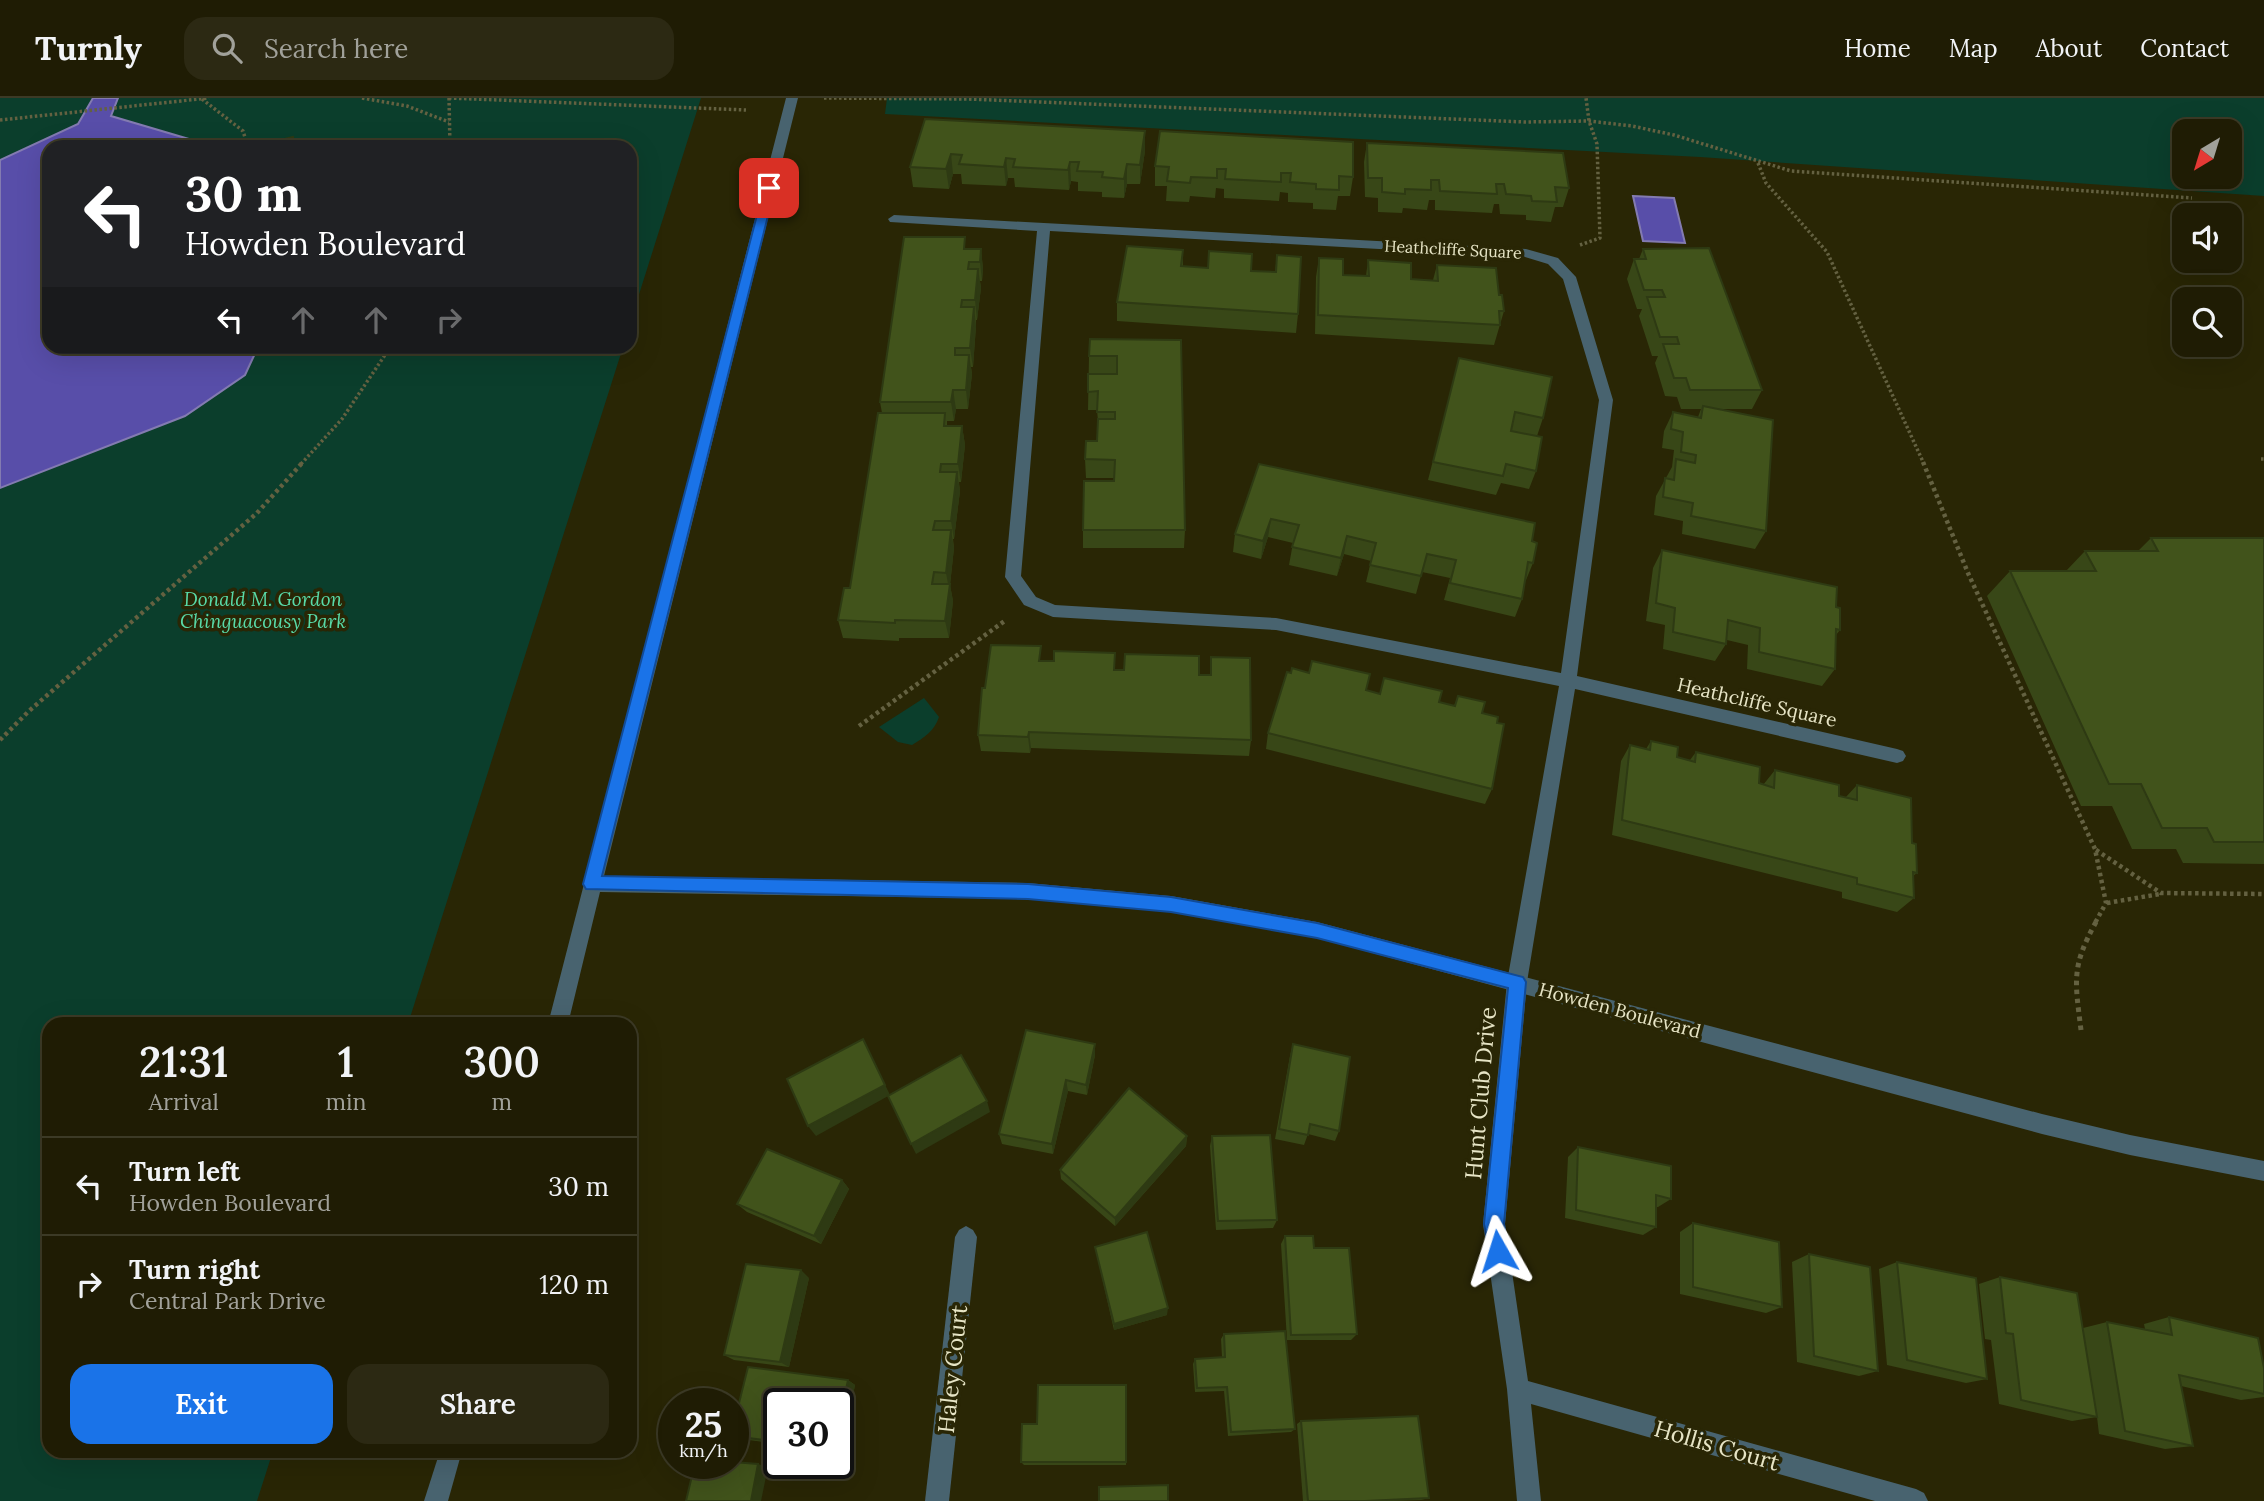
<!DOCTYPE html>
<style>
:root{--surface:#1f1c04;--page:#2c2913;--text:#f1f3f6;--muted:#a1a19a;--line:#3c3a26;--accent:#1a73e8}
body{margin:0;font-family:Lora,serif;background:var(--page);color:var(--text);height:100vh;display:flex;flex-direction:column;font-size:26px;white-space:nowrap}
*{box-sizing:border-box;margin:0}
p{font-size:23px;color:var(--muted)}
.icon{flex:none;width:38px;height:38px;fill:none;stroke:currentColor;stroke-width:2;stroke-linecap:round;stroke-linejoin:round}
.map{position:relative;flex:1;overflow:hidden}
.details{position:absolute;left:42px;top:919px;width:595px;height:441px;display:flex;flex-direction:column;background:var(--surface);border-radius:21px;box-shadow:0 7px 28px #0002,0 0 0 2px var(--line)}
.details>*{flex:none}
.banner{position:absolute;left:42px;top:42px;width:595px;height:214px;border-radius:21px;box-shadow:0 7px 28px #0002,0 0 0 2px var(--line);background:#202124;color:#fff;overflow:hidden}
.needle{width:46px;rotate:218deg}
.controls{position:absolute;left:2172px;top:21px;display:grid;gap:14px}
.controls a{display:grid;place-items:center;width:70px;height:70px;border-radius:14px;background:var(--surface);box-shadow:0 7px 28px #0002,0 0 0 2px var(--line);font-size:35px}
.speed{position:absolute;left:658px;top:1290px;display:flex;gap:14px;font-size:35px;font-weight:700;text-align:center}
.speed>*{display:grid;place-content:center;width:91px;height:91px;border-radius:50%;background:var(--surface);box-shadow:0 7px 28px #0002,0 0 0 2px var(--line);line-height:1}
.speed small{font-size:18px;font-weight:400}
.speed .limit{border:4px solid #111;border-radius:10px;background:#fff;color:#111}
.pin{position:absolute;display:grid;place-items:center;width:60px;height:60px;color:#fff;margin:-30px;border-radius:14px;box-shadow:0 4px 10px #0006}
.me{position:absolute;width:77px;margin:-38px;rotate:354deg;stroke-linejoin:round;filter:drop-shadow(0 0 5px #0008)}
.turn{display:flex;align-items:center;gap:24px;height:147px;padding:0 28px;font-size:32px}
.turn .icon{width:91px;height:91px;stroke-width:2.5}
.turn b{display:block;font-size:49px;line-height:60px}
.lanes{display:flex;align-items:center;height:66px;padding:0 28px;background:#0003;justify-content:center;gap:35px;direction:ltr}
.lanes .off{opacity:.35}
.eta{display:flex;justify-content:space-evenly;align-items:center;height:119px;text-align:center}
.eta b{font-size:42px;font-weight:600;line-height:49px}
.button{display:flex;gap:14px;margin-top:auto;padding:14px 28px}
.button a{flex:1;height:80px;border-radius:21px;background:var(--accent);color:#fff;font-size:28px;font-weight:600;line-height:80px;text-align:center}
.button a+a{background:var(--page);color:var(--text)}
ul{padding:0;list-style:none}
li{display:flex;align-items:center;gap:21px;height:98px;padding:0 28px;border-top:2px solid var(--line)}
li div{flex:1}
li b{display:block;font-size:26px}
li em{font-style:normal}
header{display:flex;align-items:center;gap:42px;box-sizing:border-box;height:98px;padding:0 35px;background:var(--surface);border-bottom:2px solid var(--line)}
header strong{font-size:33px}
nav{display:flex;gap:38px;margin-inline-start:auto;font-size:24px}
.search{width:490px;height:63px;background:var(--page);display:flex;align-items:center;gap:18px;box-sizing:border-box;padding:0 24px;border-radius:21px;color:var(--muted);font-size:26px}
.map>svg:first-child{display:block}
.green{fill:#0b3e2c;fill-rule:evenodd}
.water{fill:#584ea9;stroke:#837bb1;stroke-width:2}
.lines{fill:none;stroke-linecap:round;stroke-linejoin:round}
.path-far2{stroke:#646141;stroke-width:3.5;stroke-dasharray:2.5 2.5;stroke-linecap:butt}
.path-far1{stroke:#646141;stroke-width:4.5;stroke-dasharray:3.5 3.5;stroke-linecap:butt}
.path{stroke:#646141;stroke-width:5;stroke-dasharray:4.5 4.5;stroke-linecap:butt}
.minor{fill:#48636f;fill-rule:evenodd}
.tertiary{fill:#48636f;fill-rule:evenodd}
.wall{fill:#384717}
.shaded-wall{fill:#2e3a13}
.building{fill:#41531b;stroke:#2e3a13;stroke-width:2}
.route{fill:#1a73e8;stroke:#114b97;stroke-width:2}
.labels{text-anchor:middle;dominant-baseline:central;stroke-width:7;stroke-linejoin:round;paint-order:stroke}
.far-street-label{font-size:16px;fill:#e6e4c5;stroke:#292605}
.park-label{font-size:19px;font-style:italic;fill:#58daa8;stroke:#292605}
.street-label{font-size:19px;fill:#e6e4c5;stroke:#292605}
.near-street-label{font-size:23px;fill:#e6e4c5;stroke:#292605}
</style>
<header>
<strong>Turnly</strong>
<div class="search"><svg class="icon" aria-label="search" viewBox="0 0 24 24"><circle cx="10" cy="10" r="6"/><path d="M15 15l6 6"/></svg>Search here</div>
<nav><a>Home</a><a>Map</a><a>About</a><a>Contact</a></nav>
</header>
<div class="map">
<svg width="2264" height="1403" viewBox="0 0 2264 1403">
<rect width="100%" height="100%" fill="#292605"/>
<g class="green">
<path d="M0,0H701L630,225V49H49V248L623,249L408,926H49V1353H273L257,1403H0Z"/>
<path d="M887,0H2264V98L1700,59L885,16ZM2184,33H2230V79H2184Z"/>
<path d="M924,600L939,619C934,633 925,639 912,647L898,644L879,629Z"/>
</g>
<g class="water">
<path d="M93,0H118L111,18L216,49H49V248L258,249L245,277L185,318L0,390V62L78,26Z"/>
<path d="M1633,98L1674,100L1685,145L1643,143Z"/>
</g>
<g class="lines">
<g class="path-far2">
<path d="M362,0L407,8L449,24"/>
<path d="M449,0L746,12"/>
<path d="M449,0L450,49"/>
<path d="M824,0L968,1L1525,24L1589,23L1632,28L1674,37L1791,73L2192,100"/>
<path d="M202,1L243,33L248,49"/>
<path d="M0,22L209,0"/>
<path d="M1758,65L1766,85L1827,154L1924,366"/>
<path d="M1580,147L1600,140L1597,46L1589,23L1586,0"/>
<path d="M2261,361H2264"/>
<path d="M301,366L342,321L391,248"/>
</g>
<g class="path-far1">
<path d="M1923,364L1968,475L2095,751L2106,805L2095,825"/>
<path d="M859,628L1006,522"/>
<path d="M0,642L29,613L257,415L303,364"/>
<path d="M2096,752L2161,795L2264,796"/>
<path d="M2107,805L2160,796"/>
</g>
<path class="path" d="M2081,932C2075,883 2071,869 2096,824"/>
<g class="minor">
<path d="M894,117L1526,151L1558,160L1576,179L1613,302L1577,578L1897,651L1903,653L1906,658L1903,663L1897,665L1575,591L1527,884L1505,1126L1528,1283L1916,1391L1924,1395L1928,1403H1875L1531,1306L1541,1403H1517L1507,1291L1483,1126L1507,884L1559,588L1276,532L1053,519L1024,507L1005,479L1037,133L890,124L888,121ZM1050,133L1525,159L1548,166L1563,181L1599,302L1561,575L1276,520L1055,507L1036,499L1021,478Z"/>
<path d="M966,1128L973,1132L977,1139L949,1403H925L955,1139L959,1132Z"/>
</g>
<g class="tertiary">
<path d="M786,0H798L604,778L1028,785L1171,798L1317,824L2042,1016L2130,1037L2264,1063V1083L2130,1057L2042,1036L1317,840L1171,814L1028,801L600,794L568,926H548Z"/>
<path d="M440,1353H462L448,1403H424Z"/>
</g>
</g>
<g class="wall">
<path d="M925,21L1145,53L1140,86H1127L1124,100L1102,99V94L1078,93V84L1071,83L1069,92L1015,89L1014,80H1008L1006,88L962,86L961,76H953L949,91L913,89L910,69Z"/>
<path d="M1160,33L1353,79L1350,98H1338L1336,112L1313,111V105L1288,104V95L1280,94L1279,103L1224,100V91L1216,90L1215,100L1190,98L1189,104L1166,103L1167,88H1155V68Z"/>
<path d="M1367,45L1569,90L1563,109H1555L1551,124L1526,122V117L1500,116L1499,106H1494L1492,115L1435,112V102H1429L1427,112L1403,110L1402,115L1378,114V100L1365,99L1364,64Z"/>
<path d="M967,151H981L983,171L982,183H980L981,190L977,222H976V228L973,269H971L972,276L968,311H956L954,323H947V328H962L965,347L961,384H959L960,393L954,441H953L954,450L950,487L953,503L949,540H899V543L843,540L838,522L850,490L882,315L880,304Z"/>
<path d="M1643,151L1762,292L1752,311H1715L1766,433L1755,451L1682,436L1683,423L1654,417L1656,398L1672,369L1674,352L1662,350L1664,333L1673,314L1698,319L1701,311H1681L1677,299L1665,298L1655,265L1658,258H1652L1639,218L1642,211H1637L1627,181L1634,161H1639Z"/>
<path d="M1183,152V168L1275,174L1277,157L1298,216L1296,235L1117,223V204Z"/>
<path d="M1319,160L1343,177L1366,178L1368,162L1411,181L1433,182L1437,167L1499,197L1504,213L1494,247L1315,236L1316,179Z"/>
<path d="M1181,242L1185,432L1184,450H1083V432L1114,383V380H1086L1085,361L1097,343L1098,323L1097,312H1088L1089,258Z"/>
<path d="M1459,260L1543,320L1537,338L1536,373L1529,391L1501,385L1496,397L1428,382Z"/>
<path d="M1259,366L1532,443L1533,465L1526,482H1525L1522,501L1515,519L1444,502L1450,480L1422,474L1416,496L1366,484L1371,463L1344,456L1337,478L1289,467L1293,445L1268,439L1261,461L1233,454L1235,436Z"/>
<path d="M2151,440H2264V766L2183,765L2176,751H2132L2112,708H2081L1987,498L2010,473H2066L2085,453H2138Z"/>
<path d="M1662,452L1836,509L1840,532L1836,537L1835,571L1822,588L1747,571L1748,547L1727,542L1726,546L1715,563L1663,551L1665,527L1646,523L1653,470Z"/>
<path d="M1211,559L1251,642L1249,658L1031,650L1030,655L981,653L978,637L985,590L1042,563L1115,572L1210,577Z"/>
<path d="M1291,575H1309L1380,596L1439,604L1454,608L1458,598L1482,615L1492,691L1485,706L1266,651L1268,635Z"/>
<path d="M1651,643L1677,659L1690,662L1696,654L1763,687L1775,672L1845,700L1857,687L1912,745L1917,775L1913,778L1914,800L1897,814L1842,800V794L1612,737L1621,663L1630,647L1646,651Z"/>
<path d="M1095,946V957L1087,997L1068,993L1053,1056L1002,1046L999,1036Z"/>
<path d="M1293,946L1339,1033L1335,1043L1308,1036L1304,1047L1275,1041L1290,958Z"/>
<path d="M1187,1038L1186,1048L1115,1128L1061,1081L1060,1072Z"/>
<path d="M1212,1038L1277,1122L1273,1130L1216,1132L1210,1048Z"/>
<path d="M1578,1049L1671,1101L1658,1109H1656V1129L1643,1137L1565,1120L1568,1059Z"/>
<path d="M842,1082L849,1091L821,1146L747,1114L737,1106Z"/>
<path d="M1693,1125L1782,1209L1766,1215L1680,1196V1134Z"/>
<path d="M1285,1138L1314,1150L1357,1236L1351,1242H1287L1281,1146Z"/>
<path d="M1095,1149L1167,1217L1114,1232Z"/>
<path d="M1809,1156L1878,1273L1859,1278L1797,1264L1792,1164Z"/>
<path d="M1897,1164L1987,1281L1966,1285L1887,1267L1879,1171Z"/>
<path d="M2000,1179L2083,1230L2107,1224L2145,1231L2144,1226L2169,1219L2264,1270V1299L2241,1302L2181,1288L2193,1348L2165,1351L2099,1336L2097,1319L2072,1323L1999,1306L1991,1242L1985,1241L1979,1186Z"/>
<path d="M809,1180L789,1269L734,1262L724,1257Z"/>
<path d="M1224,1236L1295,1331L1291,1334L1228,1338L1224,1293L1195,1294L1193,1266L1195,1261L1222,1259L1221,1241Z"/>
<path d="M748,1269L848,1282L855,1287L841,1354H838V1306H779V1346L741,1341L733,1338V1329Z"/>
<path d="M1126,1287V1367H1024L1021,1364L1037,1326Z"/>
<path d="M1301,1323L1429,1400L1421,1402L1386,1403H1303L1297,1326Z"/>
</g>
<g class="shaded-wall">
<path d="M1145,33V53L1140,86V67Z"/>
<path d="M951,56L953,76L949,91L946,71Z"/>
<path d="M1006,60L1008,80L1006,88L1004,69Z"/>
<path d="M1070,64L1071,83L1069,92L1068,72Z"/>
<path d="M1127,66V86L1124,100V81Z"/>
<path d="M981,151L983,171L982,183L980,164Z"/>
<path d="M978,171L981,190L977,222L975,202Z"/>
<path d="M974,209L976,228L973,269L970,250Z"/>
<path d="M969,257L972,276L968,311L966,292Z"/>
<path d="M953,292L956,311L954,323L951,304Z"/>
<path d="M962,328L965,347L961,384L958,366Z"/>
<path d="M957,374L960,393L954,441L951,423Z"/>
<path d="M1271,421L1268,439L1261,461L1263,443Z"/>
<path d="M951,432L954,450L950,487L953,503L949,540L945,523L949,491L946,475Z"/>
<path d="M1347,438L1344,456L1337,478L1341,460Z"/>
<path d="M1029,634L1031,650L1030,655L1028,639Z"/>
<path d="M863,941L890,997L816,1038L808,1028Z"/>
<path d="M1095,946V957L1087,997L1086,987Z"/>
<path d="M1066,982L1068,993L1053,1056L1052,1046Z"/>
<path d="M987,1003L990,1014L916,1056L911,1046Z"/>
<path d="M1187,1038L1186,1048L1115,1128V1120Z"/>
<path d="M842,1082L849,1091L821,1146L814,1138Z"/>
<path d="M801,1172L809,1180L789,1269L780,1264Z"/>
<path d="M1168,1210L1167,1217L1114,1232V1226Z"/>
<path d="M848,1282L855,1287L841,1354L838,1353V1330Z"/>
<path d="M758,1366L768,1369L761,1403H751Z"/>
</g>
<g class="building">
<path d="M925,21L1145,33L1140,67L1127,66L1124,81L1102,79L1103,74L1077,73L1079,64H1070L1068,72L1013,69L1015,61L1006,60L1004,69L959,66L962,57L951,56L946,71L910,69Z"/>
<path d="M1160,33L1353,44V79L1339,78V92L1316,91V86L1290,84L1291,75H1281V84L1225,81L1226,71H1217V80L1191,79L1190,85L1167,83L1169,69L1155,68Z"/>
<path d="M293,39L295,49H251Z"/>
<path d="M1367,45L1563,55L1569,90L1555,89L1557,104L1532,103L1531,98L1506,96L1504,86H1496L1497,96L1440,93L1439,82H1431V92L1405,91V96L1382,94V80H1368Z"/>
<path d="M904,139H965L964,151H981L980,164H969L968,171H978L975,202H962L961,209H974L970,250H955V257H969L966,292H953L951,304H880Z"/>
<path d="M1127,148L1183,152L1181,168L1208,170L1209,153L1252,156L1251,173L1276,174L1277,157L1301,159L1298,216L1117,204Z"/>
<path d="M1709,150L1762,292H1690L1686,280H1674L1663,246H1679L1677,239H1660L1647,199H1665L1662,192H1644L1634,161H1646L1643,151Z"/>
<path d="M1319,160L1343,161V177L1369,178L1368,162L1411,165V181L1438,183L1437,167L1496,170L1499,197H1502L1504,213H1499L1500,227L1318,217Z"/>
<path d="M1090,241L1181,242L1185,432H1083L1084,383H1114L1115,362L1085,361L1086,343H1097L1098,321H1115V314H1097L1098,293L1088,294V276H1117V258H1089Z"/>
<path d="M1459,260L1552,279L1543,320L1515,314L1511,333L1542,339L1536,373L1506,366L1503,378L1433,364Z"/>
<path d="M1703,308L1773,322L1766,433L1691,418L1693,405L1663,399L1665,380L1674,382L1676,361L1695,365L1696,357L1681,354L1683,334L1671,331L1673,314L1701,320Z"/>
<path d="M878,315H945L944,328H962L958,366H941L940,374H957L951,423H935L933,432H951L946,475L934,474L932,486H950L945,523L895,522V525L838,522L844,490H850Z"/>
<path d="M1259,366L1535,425L1532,443L1537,445L1533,465L1528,464L1522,501L1450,485L1456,462L1427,456L1421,478L1370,467L1376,445L1347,438L1341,460L1292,449L1299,427L1271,421L1263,443L1235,436Z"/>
<path d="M2151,440H2264V744H2214L2207,730H2162L2141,686H2109L2010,473H2096L2085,453H2158Z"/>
<path d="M1662,452L1837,489L1836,509L1840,510V532L1836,531L1835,571L1759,554L1760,530L1728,522L1726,546L1673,534L1675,510L1656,505Z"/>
<path d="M991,547L1041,548L1039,563H1054V553L1115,555L1114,572H1124L1125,556L1199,558V577H1211V559L1250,560L1251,642L1029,634L1028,639L978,637L982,590H985Z"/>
<path d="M1312,563L1370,576L1366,592L1380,596L1384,580L1442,593L1439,604L1455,608L1458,598L1485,604L1482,615L1498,619L1497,625L1504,626L1492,691L1268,635L1287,574L1291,575L1292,570L1309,575Z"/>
<path d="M1651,643L1678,649L1677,659L1695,664L1696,654L1760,669L1759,685L1774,690L1775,672L1839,687V698L1857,702V687L1911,700L1912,745L1916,746L1917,775L1913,774L1914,800L1857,786V780L1622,722L1630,647L1650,652Z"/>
<path d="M1026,932L1095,946L1086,987L1066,982L1052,1046L999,1036Z"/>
<path d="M863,941L885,987L808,1028L787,981Z"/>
<path d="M1293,946L1350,959L1339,1033L1310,1026L1308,1037L1279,1031Z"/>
<path d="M961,957L987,1003L911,1046L888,998Z"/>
<path d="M1129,990L1187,1038L1115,1120L1060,1072Z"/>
<path d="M1270,1037L1277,1122L1218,1123L1212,1038Z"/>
<path d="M1578,1049L1671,1068V1101L1656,1097V1129L1576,1112Z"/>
<path d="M767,1051L842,1082L814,1138L737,1106Z"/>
<path d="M1693,1125L1779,1144L1782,1209L1693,1189Z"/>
<path d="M1147,1134L1168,1210L1114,1226L1095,1149Z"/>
<path d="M1285,1138H1313L1314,1150H1349L1357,1236L1291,1237Z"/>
<path d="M1809,1156L1870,1169L1878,1273L1814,1258Z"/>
<path d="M1897,1164L1976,1180L1987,1281L1907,1262Z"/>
<path d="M746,1166L801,1172L780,1264L724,1257Z"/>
<path d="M2000,1179L2077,1195L2097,1319L2021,1302L2013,1236L2006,1235Z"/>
<path d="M2169,1219L2258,1240L2264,1270V1296L2179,1277L2193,1348L2125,1333L2107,1224L2172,1237Z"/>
<path d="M1285,1233L1295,1331L1231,1334L1227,1289L1197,1290L1195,1261L1225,1259L1224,1236Z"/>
<path d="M748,1269L848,1282L838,1330V1306H779V1344L733,1338V1329Z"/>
<path d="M1038,1287H1126V1364H1021L1022,1326H1037Z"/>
<path d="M1418,1318L1429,1400L1365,1403H1308L1301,1323Z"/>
<path d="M733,1364L758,1366L751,1403H686L695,1365H733Z"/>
<path d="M1168,1387V1403H1099V1389Z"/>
</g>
<path class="route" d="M769,86L775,90L602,778L1028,786L1171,799L1317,825L1523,879L1526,884L1504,1126L1508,1153L1505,1160L1498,1163L1491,1160L1484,1126L1508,890L1317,840L1171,814L1028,801L586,791L583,786L764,90Z"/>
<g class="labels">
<g class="far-street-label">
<text transform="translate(1453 151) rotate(3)">Heathcliffe Square</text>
</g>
<g class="park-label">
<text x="263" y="501">Donald M. Gordon<tspan x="263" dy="22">Chinguacousy Park</tspan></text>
</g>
<g class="street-label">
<text transform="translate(1757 604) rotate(13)">Heathcliffe Square</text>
<text transform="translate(1620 912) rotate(15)">Howden Boulevard</text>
</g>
<g class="near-street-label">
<text transform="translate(1480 995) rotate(-85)">Hunt Club Drive</text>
<text transform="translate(952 1271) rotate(-84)">Haley Court</text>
<text transform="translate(1717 1347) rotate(16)">Hollis Court</text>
</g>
</g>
</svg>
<div class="controls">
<a><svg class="needle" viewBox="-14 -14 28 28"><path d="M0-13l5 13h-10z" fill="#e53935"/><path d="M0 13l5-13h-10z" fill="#a1a19a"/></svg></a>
<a><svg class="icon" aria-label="sound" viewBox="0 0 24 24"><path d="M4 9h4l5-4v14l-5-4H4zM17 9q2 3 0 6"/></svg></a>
<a><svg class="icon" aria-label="search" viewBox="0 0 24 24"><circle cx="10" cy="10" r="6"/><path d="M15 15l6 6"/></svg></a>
</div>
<div class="speed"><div>25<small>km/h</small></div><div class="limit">30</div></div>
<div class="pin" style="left:769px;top:90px;background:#d93025"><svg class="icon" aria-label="arrive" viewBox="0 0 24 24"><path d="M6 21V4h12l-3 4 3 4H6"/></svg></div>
<svg class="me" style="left:1498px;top:1153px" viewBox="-20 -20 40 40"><path d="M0-17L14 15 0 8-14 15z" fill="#1a73e8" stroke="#fff" stroke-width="4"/></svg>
<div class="banner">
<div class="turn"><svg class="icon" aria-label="left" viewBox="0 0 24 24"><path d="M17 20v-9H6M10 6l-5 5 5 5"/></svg><div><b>30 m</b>Howden Boulevard</div></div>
<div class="lanes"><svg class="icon" aria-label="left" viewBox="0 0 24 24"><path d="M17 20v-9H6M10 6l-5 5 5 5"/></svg><svg class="icon off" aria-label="ahead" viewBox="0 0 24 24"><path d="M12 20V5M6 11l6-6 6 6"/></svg><svg class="icon off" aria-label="ahead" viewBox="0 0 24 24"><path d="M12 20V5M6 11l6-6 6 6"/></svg><svg class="icon off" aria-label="right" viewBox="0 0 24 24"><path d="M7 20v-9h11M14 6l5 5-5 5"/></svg></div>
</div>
<section class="details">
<div class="eta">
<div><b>21:31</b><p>Arrival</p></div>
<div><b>1</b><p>min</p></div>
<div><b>300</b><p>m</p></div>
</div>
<ul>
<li><svg class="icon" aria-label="left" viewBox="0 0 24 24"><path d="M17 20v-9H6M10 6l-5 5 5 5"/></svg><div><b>Turn left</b><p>Howden Boulevard</p></div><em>30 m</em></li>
<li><svg class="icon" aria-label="right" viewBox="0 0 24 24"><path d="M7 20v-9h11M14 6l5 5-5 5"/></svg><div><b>Turn right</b><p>Central Park Drive</p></div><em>120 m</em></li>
</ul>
<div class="button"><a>Exit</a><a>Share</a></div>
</section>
</div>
